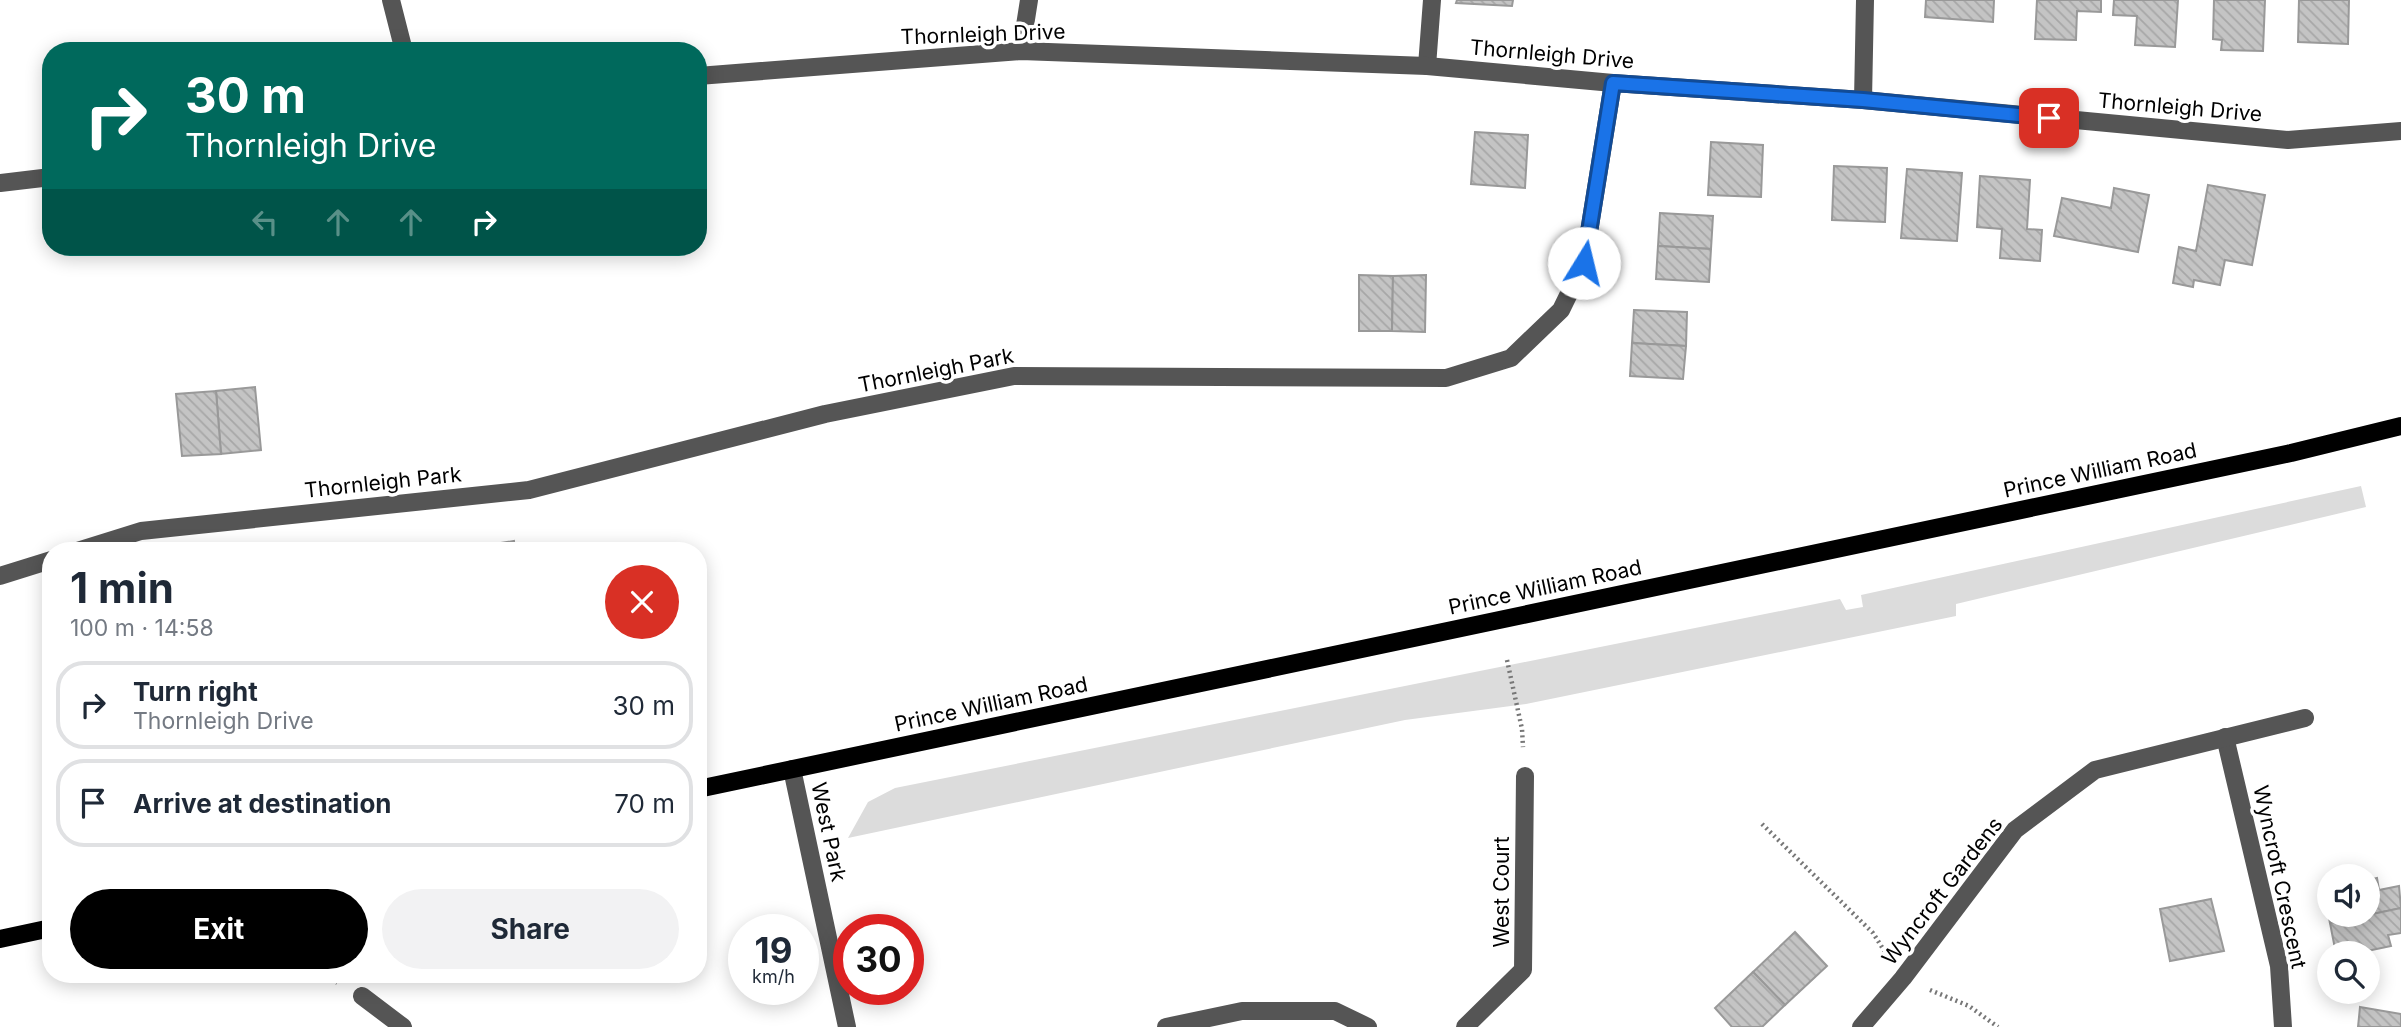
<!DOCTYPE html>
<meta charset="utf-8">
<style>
:root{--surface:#fff;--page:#f2f2f3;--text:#1f2937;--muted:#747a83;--line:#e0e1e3;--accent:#000}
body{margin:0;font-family:Inter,sans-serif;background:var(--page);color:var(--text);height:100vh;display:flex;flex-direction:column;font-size:26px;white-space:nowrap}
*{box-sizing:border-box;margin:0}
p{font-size:23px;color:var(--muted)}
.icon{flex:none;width:38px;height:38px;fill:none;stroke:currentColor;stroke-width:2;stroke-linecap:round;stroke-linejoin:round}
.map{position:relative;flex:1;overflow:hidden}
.panel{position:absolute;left:42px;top:542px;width:665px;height:441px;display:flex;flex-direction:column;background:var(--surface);border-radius:28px;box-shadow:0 4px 18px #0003}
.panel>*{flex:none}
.guide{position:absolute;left:42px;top:42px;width:665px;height:214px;border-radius:28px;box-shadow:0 4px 18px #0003;background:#00695c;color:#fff;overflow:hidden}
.buttons{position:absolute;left:2317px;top:864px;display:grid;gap:14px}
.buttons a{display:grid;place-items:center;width:63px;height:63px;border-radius:50%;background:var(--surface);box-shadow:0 4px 18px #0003;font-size:35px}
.speed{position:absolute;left:728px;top:914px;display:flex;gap:14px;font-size:35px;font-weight:700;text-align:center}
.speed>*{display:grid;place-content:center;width:91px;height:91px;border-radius:50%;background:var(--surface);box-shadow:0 4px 18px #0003;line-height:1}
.speed small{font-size:18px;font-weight:400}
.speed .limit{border:10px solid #d22;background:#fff;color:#111}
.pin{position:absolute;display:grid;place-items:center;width:60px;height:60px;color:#fff;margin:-30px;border-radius:14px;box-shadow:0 4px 10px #0006}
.me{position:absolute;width:77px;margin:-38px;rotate:9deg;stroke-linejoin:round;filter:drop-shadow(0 0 5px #0008)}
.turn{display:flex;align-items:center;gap:24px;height:147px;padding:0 28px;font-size:32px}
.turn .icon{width:91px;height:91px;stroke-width:2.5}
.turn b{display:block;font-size:49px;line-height:60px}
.lanes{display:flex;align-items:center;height:66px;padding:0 28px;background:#0003;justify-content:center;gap:35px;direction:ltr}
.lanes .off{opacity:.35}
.round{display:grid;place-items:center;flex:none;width:74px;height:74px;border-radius:37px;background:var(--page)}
.headline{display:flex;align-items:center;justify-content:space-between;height:119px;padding:0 28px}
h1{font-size:42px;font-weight:700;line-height:52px}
.action{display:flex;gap:14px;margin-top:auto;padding:14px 28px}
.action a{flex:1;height:80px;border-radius:42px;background:var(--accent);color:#fff;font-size:28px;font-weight:700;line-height:80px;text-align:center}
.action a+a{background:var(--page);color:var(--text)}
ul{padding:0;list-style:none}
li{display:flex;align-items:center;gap:21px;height:88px;margin:0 14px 10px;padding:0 14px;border:4px solid var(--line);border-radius:28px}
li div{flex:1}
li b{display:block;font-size:26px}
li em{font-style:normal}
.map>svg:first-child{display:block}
.green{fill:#dcdcdc}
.building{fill:url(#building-back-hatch);stroke:#999;stroke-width:2}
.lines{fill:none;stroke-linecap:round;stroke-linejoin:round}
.path{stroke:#777;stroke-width:4.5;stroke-dasharray:2 3.5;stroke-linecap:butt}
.minor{stroke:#555;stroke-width:18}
.major{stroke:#000;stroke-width:18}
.route-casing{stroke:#114b97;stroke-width:18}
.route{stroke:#1a73e8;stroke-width:12}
.labels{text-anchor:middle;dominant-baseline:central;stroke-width:7;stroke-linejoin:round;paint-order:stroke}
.street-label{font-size:21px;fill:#000;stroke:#fff}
</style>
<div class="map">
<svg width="2401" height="1027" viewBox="0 0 2401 1027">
<defs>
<pattern id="building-back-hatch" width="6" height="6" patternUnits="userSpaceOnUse" patternTransform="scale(1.75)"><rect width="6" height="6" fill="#c4c4c4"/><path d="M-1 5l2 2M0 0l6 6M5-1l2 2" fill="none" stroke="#a7a7a7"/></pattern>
</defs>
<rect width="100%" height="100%" fill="#fff"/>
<path class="green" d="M2361,486L2366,507L1956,604V616L1526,704L1405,720L848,838L868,802L895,788L1840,599L1846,610L1863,607L1861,595Z"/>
<g class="building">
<path d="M1457,0H1513L1512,6L1456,3Z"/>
<path d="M1926,0H1994L1993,22L1925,17Z"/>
<path d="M2037,0H2101V12L2077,11L2076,40L2035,39Z"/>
<path d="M2114,0H2178L2175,47L2135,45L2137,16L2113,15Z"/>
<path d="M2214,0H2265L2263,51L2221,50L2222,40L2213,39Z"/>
<path d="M2299,0H2349L2348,44L2298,42Z"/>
<path d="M1475,132L1528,135L1525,188L1471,184Z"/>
<path d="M1711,142L1763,145L1761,197L1708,195Z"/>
<path d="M1834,166L1887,168L1885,222L1832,220Z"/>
<path d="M1907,169L1962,173L1957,241L1901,238Z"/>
<path d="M1980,176L2030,180L2027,229L2042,230L2040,261L2000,258L2002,229L1977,227Z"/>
<path d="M2208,185L2265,195L2252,265L2225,260L2220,285L2194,280L2193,287L2173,283L2179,247L2196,251Z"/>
<path d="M2114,188L2149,195L2138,252L2054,236L2062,198L2111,208Z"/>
<path d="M1660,213L1713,216L1711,249L1658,246Z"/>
<path d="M1658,246L1711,249L1709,282L1656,279Z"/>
<path d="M1359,275L1393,276L1392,331H1359Z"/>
<path d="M1426,275L1425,332L1392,331L1393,276Z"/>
<path d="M1634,310L1687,312L1686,346L1632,343Z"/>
<path d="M1632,343L1686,346L1683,379L1630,376Z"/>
<path d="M255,387L261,450L221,454L216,391Z"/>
<path d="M216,391L221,454L182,456L176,394Z"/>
<path d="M514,541L515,551H481V546Z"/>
<path d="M481,546V551H449Z"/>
<path d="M2377,878L2379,890L2399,886L2401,908L2368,915V880Z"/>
<path d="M2329,887V915H2367L2330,923L2323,888Z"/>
<path d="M2211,899L2224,951L2170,961L2160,909Z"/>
<path d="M2401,908V933L2388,935L2391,946L2353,954H2336L2330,923Z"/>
<path d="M1795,932L1827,966L1785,1005L1753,972Z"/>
<path d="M1753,972L1785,1005L1762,1027H1732L1715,1008Z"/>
<path d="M2360,1007L2401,1014V1027H2358Z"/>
</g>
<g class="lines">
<g class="path">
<path d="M1507,660L1522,729L1523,747"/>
<path d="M1762,824L1873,933L1885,952"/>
<path d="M322,975L337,983"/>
<path d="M1930,990L1969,1006L1998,1027"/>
</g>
<g class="minor">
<path d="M391,0L404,51"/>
<path d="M1021,51L1029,0"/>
<path d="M1427,66L1432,0"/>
<path d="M698,76L1021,51L1427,66L1613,83L1863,100L2288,140L2401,131"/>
<path d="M1863,100L1865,0"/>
<path d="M0,183L51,177"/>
<path d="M77,551L141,531L529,490L825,414L1014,376L1446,378L1511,358L1561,310L1584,263L1613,83"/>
<path d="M0,576L51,560"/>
<path d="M2225,737L2279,966L2283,1027"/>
<path d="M792,769L847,1027"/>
<path d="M362,996L403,1027"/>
<path d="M1166,1027L1242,1011H1335L1368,1027"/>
<path d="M1465,1027L1523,970L1525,776"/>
<path d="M1861,1027L1903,978L2015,830L2095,770L2305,718"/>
</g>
<g class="major">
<path d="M698,789L2291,453L2401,426"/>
<path d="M0,939L51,928"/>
</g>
</g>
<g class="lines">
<defs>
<path id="route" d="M1584,263L1613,83L1863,100L2049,118"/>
</defs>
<use href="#route" class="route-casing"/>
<use href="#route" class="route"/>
</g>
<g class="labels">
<g class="street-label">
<text transform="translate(983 34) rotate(-2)">Thornleigh Drive</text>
<text transform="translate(1552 54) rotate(5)">Thornleigh Drive</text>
<text transform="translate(2180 107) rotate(5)">Thornleigh Drive</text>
<text transform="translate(936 370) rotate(-11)">Thornleigh Park</text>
<text transform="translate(2100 470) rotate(-12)">Prince William Road</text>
<text transform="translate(383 482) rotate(-6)">Thornleigh Park</text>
<text transform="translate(1545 587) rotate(-12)">Prince William Road</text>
<text transform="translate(991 704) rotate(-12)">Prince William Road</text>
<text transform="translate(829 832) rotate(78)">West Park</text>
<text transform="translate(2280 877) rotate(78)">Wyncroft Crescent</text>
<text transform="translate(1942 891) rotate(-52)">Wyncroft Gardens</text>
<text transform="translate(1501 892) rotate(-90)">West Court</text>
</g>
</g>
</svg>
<div class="buttons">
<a><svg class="icon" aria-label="sound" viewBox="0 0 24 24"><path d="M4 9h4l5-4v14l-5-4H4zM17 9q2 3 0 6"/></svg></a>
<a><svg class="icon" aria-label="search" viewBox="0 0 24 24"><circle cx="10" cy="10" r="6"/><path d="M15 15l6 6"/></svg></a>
</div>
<div class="speed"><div>19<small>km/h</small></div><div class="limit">30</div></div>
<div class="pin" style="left:2049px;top:118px;background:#d93025"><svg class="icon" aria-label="arrive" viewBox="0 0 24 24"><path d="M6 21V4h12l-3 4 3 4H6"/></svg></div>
<svg class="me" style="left:1584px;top:263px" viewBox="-20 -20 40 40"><circle r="19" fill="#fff"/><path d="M0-13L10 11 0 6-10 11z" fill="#1a73e8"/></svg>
<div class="guide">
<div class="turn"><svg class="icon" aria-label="right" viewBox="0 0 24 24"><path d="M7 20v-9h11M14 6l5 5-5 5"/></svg><div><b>30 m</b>Thornleigh Drive</div></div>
<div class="lanes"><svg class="icon off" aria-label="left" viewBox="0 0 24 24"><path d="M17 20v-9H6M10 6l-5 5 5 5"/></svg><svg class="icon off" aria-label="ahead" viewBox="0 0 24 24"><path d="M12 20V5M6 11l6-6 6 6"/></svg><svg class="icon off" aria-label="ahead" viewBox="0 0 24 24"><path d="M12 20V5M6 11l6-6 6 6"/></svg><svg class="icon" aria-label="right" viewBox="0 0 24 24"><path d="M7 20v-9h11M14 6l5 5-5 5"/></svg></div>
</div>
<section class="panel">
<div class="headline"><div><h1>1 min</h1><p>100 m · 14:58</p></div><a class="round" style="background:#d93025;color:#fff"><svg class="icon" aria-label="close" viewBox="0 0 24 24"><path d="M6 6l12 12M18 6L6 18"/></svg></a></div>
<ul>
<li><svg class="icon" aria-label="right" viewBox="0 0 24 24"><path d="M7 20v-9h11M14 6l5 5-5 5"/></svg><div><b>Turn right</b><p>Thornleigh Drive</p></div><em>30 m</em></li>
<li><svg class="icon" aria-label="arrive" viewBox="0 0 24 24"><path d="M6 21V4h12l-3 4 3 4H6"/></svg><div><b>Arrive at destination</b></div><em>70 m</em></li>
</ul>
<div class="action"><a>Exit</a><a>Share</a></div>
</section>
</div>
